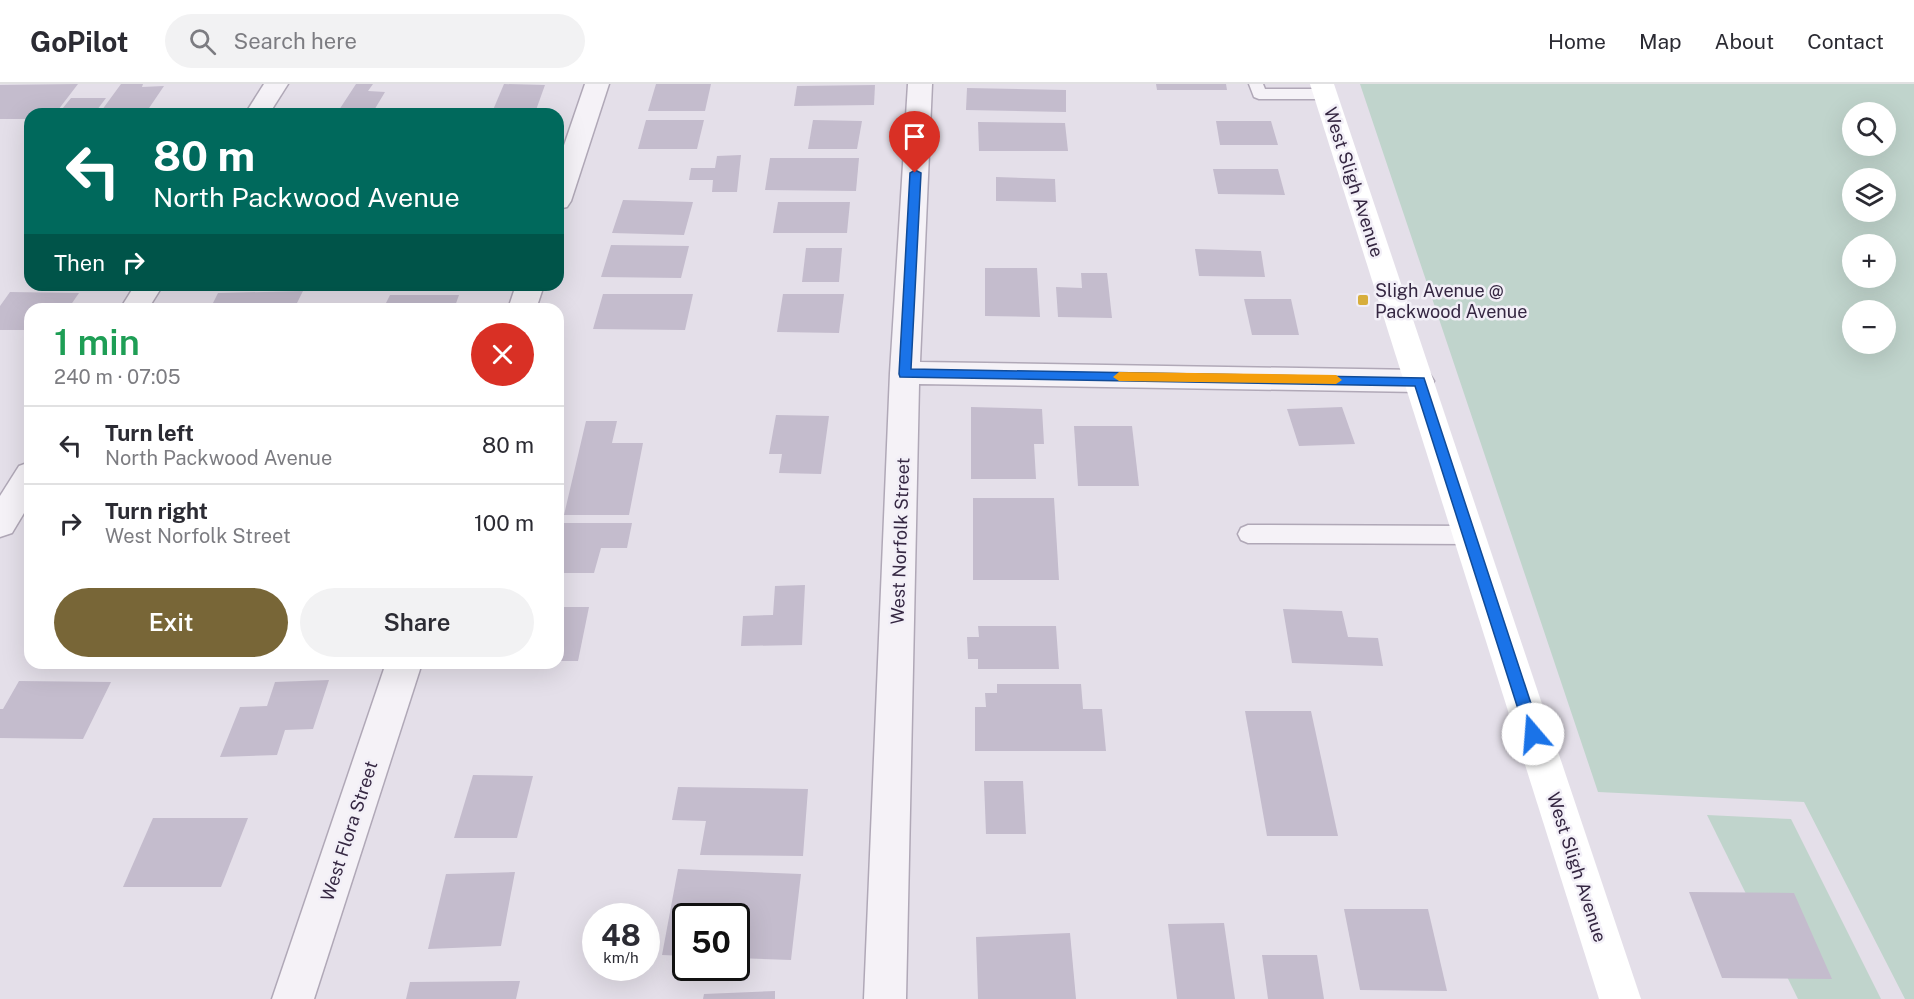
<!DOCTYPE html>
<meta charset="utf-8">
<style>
:root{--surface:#fff;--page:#f2f2f3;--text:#2b2b33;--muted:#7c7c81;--line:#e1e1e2;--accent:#786637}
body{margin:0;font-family:"Public Sans",sans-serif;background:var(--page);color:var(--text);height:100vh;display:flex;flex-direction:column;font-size:22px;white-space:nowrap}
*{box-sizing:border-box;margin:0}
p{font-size:20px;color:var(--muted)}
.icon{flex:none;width:33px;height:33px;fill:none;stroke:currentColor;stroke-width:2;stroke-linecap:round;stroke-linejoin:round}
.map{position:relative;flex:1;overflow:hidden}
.side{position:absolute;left:24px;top:219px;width:540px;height:366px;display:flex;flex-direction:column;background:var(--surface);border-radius:18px;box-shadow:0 6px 24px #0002}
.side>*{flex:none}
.top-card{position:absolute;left:24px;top:24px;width:540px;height:183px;border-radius:18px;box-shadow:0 6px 24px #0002;background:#00695c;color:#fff;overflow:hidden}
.buttons{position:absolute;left:1842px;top:18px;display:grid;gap:12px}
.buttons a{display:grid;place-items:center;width:54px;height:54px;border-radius:50%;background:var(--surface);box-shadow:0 6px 24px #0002;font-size:30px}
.speed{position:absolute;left:582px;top:819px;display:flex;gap:12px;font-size:30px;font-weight:700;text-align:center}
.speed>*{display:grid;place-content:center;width:78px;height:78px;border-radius:50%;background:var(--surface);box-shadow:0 6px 24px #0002;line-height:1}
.speed small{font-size:15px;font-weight:400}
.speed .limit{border:3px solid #111;border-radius:9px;background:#fff;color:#111}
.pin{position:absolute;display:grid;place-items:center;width:51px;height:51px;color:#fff;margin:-62px -26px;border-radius:50% 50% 50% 0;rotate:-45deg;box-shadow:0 0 6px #0007}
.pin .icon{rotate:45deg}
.me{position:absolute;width:66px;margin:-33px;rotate:342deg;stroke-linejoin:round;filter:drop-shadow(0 0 4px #0008)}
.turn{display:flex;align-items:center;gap:21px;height:126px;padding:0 30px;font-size:27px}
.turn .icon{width:78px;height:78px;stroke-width:2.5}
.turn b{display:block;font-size:42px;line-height:51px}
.then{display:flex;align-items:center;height:57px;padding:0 30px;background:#0003;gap:12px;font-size:22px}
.round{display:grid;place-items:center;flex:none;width:63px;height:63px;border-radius:32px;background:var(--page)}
.overview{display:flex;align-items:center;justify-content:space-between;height:102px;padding:0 30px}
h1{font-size:36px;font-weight:600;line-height:45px;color:#1e9e55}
.primary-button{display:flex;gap:12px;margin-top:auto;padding:12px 30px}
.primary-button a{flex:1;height:69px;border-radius:36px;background:var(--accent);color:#fff;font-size:24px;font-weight:600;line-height:69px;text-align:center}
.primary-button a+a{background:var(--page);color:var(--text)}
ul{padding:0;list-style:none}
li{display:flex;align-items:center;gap:18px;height:78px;padding:0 30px;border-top:2px solid var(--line)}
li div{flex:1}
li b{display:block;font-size:22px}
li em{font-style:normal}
header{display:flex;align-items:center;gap:36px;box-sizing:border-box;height:84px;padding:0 30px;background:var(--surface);border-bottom:2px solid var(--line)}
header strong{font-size:28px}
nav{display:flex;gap:33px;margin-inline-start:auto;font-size:21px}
.search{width:420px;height:54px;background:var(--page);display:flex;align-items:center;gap:15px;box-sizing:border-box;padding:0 21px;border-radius:33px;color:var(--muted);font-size:22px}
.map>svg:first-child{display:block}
.green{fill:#c0d4cc;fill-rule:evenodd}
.building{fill:#c4bccd}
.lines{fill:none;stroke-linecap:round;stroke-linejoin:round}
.lane-casing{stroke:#b0a8b7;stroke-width:3}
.street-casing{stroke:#b0a8b7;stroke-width:3}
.lane{fill:#f5f2f7;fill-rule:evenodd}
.street{fill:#f5f2f7;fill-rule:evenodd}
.secondary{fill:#fff;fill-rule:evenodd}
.route{fill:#1a73e8;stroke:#114b97;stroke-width:1.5}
.slow{fill:#f59e0b}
.poi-dot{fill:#d7ae3c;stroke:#f2eff7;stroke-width:2}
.labels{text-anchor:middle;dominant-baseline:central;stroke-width:5;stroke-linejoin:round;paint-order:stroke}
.street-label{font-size:18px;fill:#352742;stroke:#f2eff7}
.poi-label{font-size:18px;fill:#352742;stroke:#f2eff7;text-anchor:start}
</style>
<header>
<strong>GoPilot</strong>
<div class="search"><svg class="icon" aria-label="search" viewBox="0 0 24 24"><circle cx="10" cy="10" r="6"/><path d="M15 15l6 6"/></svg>Search here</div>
<nav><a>Home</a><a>Map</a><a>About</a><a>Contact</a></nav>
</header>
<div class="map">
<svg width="1914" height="915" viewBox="0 0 1914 915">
<rect width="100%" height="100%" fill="#e4dfe9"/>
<g class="green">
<path d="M1360,0H1914V915H1905L1804,718L1598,708ZM1852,28H1886V62H1852ZM1852,94H1886V128H1852ZM1852,160H1886V194H1852ZM1852,226H1886V260H1852Z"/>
<path d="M1707,731L1791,735L1881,915H1798Z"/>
</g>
<g class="building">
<path d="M78,0L55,30H30V35H0V1Z"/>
<path d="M121,0H143L142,3L164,2L145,30H99Z"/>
<path d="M356,0H373L368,7L385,8L373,28L339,26Z"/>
<path d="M504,0L545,1L536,26H493Z"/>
<path d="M656,0H711L705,27H648Z"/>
<path d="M1156,0H1226L1227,6H1157Z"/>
<path d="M875,1L874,21L794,22L797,2Z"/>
<path d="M967,4L1066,6V28L966,26Z"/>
<path d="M71,14H106L94,30H58Z"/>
<path d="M646,36H704L697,65H638Z"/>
<path d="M813,36L862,37L857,65H808Z"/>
<path d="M1216,37H1271L1278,61H1220Z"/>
<path d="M978,38L1065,39L1068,67H979Z"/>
<path d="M741,71L737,108H712L713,96H689L691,84H715L717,72Z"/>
<path d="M770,74H859L856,107L765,106Z"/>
<path d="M1213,85H1278L1285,111L1218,110Z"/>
<path d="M996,93L1055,95L1056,118L996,117Z"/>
<path d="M623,116L693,118L684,151L612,149Z"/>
<path d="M778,118H850L847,149H773Z"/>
<path d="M611,161L689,162L681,194L601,193Z"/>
<path d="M806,164H842L839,198H802Z"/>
<path d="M1195,165L1261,167L1265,193L1199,192Z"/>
<path d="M985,184H1037L1040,233L985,232Z"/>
<path d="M1081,189H1107L1112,234L1058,233L1056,203L1082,204Z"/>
<path d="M303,207L294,225H210L218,209Z"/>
<path d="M10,208L79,209L68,225H30V246H0V222Z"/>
<path d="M603,210H693L685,246L593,245Z"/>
<path d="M783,210H844L839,249L777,248Z"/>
<path d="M390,211H459L454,225H383Z"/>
<path d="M1244,215H1291L1299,251H1252Z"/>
<path d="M971,323L1042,325L1044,360H1034L1036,395H971Z"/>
<path d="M1342,323L1355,360L1299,362L1287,325Z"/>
<path d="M776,331L829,332L821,390L779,389L782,370H769Z"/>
<path d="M586,337H617L612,359H643L629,431H564Z"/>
<path d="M1074,342H1132L1139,402H1078Z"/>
<path d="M973,414H1054L1059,496H973Z"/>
<path d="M558,439H632L627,464H601L594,489H558Z"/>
<path d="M805,501L802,561L741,562L743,532L773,531L775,502Z"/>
<path d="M558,523H589L578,577H558Z"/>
<path d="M1283,525L1342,527L1348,553L1378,554L1383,582L1292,579Z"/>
<path d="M978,542H1056L1059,585H978V575H968L967,553H979Z"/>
<path d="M329,596L313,645L285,646L277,671L220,673L240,623L267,622L275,598Z"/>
<path d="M19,597L111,598L83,655L0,654V625H3Z"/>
<path d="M997,600H1081L1083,625H1102L1106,667H975V623H986L985,609H997Z"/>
<path d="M1245,627H1311L1338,752H1267Z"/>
<path d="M473,691L533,692L517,754H454Z"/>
<path d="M984,697H1023L1026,750H986Z"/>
<path d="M678,703L808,705L803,772L700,771L706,737L672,736Z"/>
<path d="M153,734H248L221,803H123Z"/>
<path d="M678,785L801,790L791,876L736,874V832H686V872L662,871Z"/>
<path d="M515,788L501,862L428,865L446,790Z"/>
<path d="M1689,808L1794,809L1832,895L1722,894Z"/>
<path d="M1344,825H1428L1447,907L1360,906Z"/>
<path d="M1224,839L1235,915H1177L1168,840Z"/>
<path d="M1070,849L1076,915H978L976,853Z"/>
<path d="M1262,871H1317L1324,915H1268Z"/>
<path d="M520,897L516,915H406L410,898Z"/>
<path d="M775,907V915H703L704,910Z"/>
</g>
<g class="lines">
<defs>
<g id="lane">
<path d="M1249,0H1263L1265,5H1325L1333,10L1325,15H1259L1254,13Z"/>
<path d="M1248,441L1469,442L1476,445L1479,451L1476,457L1469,460L1248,459L1241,456L1238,450L1241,444Z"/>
</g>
<g id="street">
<path d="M264,0H288L269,30H245Z"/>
<path d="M585,0H609L571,117L567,123L558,125V79Z"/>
<path d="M908,0H932L920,278L1419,286L1429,289L1434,297L1429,305L1419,308L919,300L906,915H864L890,289Z"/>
<path d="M135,201H163L148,225H120Z"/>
<path d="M516,201H544L536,225H508Z"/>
<path d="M30,378V419L12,449L0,453V412L19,382Z"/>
<path d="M386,579H422L314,915H272Z"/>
</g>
</defs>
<use href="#lane" class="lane-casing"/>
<use href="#street" class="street-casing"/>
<use href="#lane" class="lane"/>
<use href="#street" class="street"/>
<path class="secondary" d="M1310,0H1334L1641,915H1599Z"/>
</g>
<path class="route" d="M915,86L921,89L911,285L1424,294L1541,650L1539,655L1533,657L1528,655L1526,650L1415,302L900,293L899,290L910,89Z"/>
<path class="slow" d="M1119,288L1336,291L1342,296L1336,300L1119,297L1113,293Z"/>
<rect class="poi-dot" x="1357" y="210" width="12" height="12" rx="3"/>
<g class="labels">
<g class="street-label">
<text transform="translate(1354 98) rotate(72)">West Sligh Avenue</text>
<text transform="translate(900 457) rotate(-88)">West Norfolk Street</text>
<text transform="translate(349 747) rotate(-72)">West Flora Street</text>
<text transform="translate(1577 783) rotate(72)">West Sligh Avenue</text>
</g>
<g class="poi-label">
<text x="1375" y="206">Sligh Avenue @<tspan x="1375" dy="21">Packwood Avenue</tspan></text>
</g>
</g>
</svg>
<div class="buttons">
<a><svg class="icon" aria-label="search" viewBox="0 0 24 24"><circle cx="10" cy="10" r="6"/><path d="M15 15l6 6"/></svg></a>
<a><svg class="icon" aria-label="layers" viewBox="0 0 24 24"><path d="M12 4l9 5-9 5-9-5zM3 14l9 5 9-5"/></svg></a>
<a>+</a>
<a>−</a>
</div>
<div class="speed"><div>48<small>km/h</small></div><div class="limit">50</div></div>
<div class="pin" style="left:915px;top:89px;background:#d93025"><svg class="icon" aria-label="arrive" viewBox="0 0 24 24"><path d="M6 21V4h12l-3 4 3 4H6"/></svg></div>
<svg class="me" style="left:1533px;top:650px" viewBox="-20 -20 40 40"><circle r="19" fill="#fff"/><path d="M0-13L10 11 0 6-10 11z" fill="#1a73e8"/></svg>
<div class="top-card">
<div class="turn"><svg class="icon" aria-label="left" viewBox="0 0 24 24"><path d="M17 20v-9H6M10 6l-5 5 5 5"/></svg><div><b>80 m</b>North Packwood Avenue</div></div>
<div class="then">Then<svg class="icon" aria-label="right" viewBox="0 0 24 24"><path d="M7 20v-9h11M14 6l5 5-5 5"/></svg></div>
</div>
<section class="side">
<div class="overview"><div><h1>1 min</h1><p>240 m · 07:05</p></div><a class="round" style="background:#d93025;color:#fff"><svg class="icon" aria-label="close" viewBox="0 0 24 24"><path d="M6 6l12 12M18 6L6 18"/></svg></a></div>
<ul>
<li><svg class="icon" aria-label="left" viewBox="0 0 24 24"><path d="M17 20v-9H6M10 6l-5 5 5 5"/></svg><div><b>Turn left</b><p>North Packwood Avenue</p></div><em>80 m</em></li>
<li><svg class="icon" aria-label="right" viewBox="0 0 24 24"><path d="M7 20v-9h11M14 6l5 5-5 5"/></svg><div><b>Turn right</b><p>West Norfolk Street</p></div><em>100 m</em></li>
</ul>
<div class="primary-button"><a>Exit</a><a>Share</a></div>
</section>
</div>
